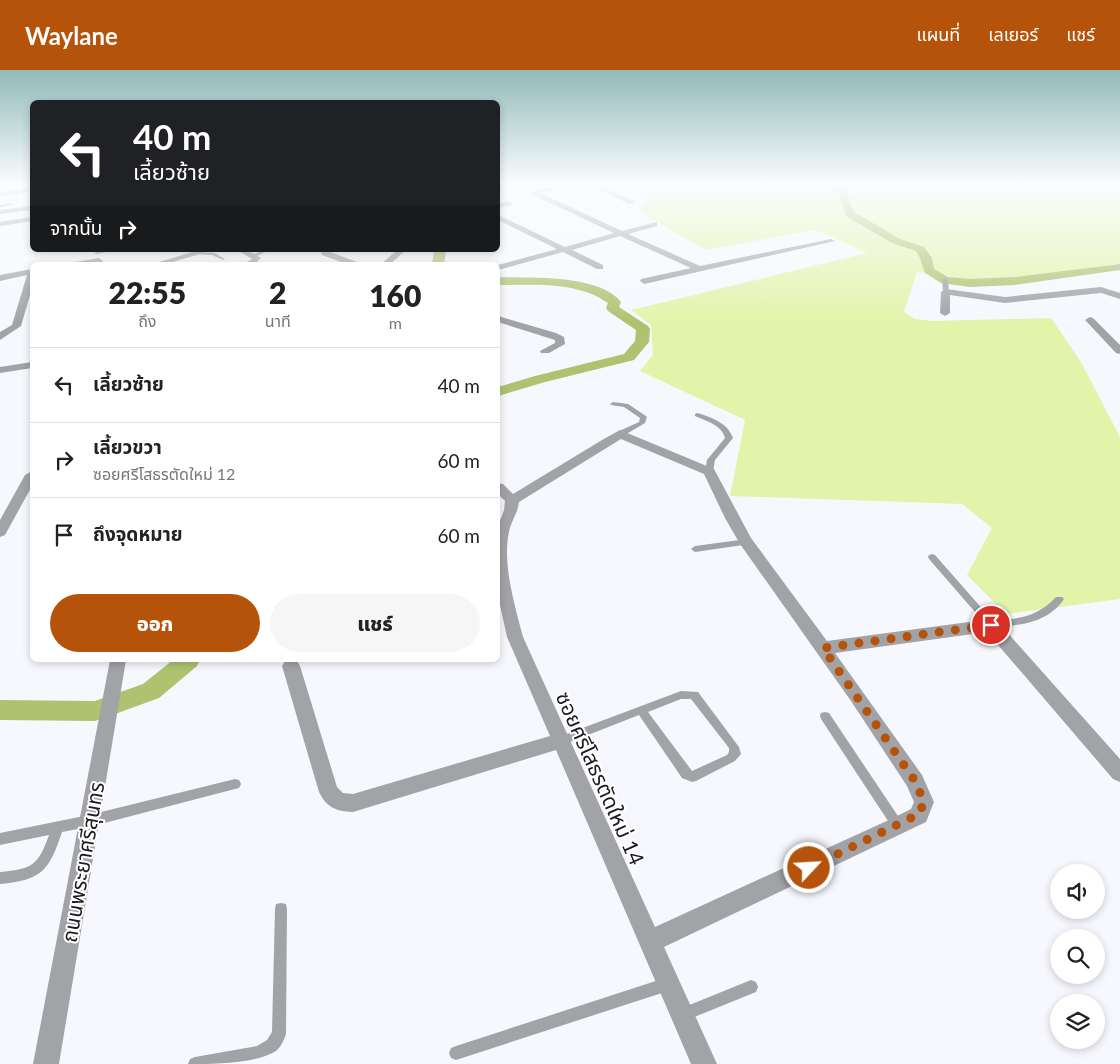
<!DOCTYPE html>
<html lang="th">
<meta charset="utf-8">
<style>
:root{--surface:#fff;--page:#f6f6f6;--text:#222;--muted:#767676;--line:#e0e0e0;--accent:#b45309}
body{margin:0;font-family:Lato,"Noto Sans Thai",sans-serif;background:var(--page);color:var(--text);height:100vh;display:flex;flex-direction:column;font-size:19px;white-space:nowrap}
*{box-sizing:border-box;margin:0}
p{font-size:16px;color:var(--muted)}
.icon{flex:none;width:28px;height:28px;fill:none;stroke:currentColor;stroke-width:2;stroke-linecap:round;stroke-linejoin:round}
.map{position:relative;flex:1;overflow:hidden}
.details{position:absolute;left:30px;top:192px;width:470px;height:400px;display:flex;flex-direction:column;background:var(--surface);border-radius:8px;box-shadow:0 2px 8px #0003}
.details>*{flex:none}
.guide{position:absolute;left:30px;top:30px;width:470px;height:152px;border-radius:8px;box-shadow:0 2px 8px #0003;background:#202124;color:#fff;overflow:hidden}
.buttons{position:absolute;left:1050px;top:794px;display:grid;gap:10px}
.buttons a{display:grid;place-items:center;width:55px;height:55px;border-radius:50%;background:var(--surface);box-shadow:0 2px 8px #0003;font-size:25px}
.pin{position:absolute;display:grid;place-items:center;width:42px;height:42px;color:#fff;margin:-21px;border:2px solid #fff;border-radius:50%;box-shadow:0 1px 5px #0007}
.me{position:absolute;width:55px;margin:-28px;rotate:65deg;stroke-linejoin:round;filter:drop-shadow(0 0 4px #0008)}
.turn{display:flex;align-items:center;gap:18px;height:105px;padding:0 20px;font-size:22px}
.turn .icon{width:65px;height:65px;stroke-width:2.5}
.turn b{display:block;font-size:35px;line-height:42px}
.then{display:flex;align-items:center;height:48px;padding:0 20px;background:#0003;gap:10px;font-size:19px}
.eta{display:flex;justify-content:space-evenly;align-items:center;height:85px;text-align:center}
.eta b{font-size:30px;font-weight:800;line-height:35px}
.action{display:flex;gap:10px;margin-top:auto;padding:10px 20px}
.action a{flex:1;height:58px;border-radius:30px;background:var(--accent);color:#fff;font-size:20px;font-weight:800;line-height:58px;text-align:center}
.action a+a{background:var(--page);color:var(--text)}
ul{padding:0;list-style:none}
li{display:flex;align-items:center;gap:15px;height:75px;padding:0 20px;border-top:1px solid var(--line)}
li div{flex:1}
li b{display:block;font-size:19px}
li em{font-style:normal}
header{display:flex;align-items:center;gap:30px;box-sizing:border-box;height:70px;padding:0 25px;background:var(--accent);color:#fff}
header strong{font-size:24px}
nav{display:flex;gap:28px;margin-inline-start:auto;font-size:18px}
.map>svg:first-child{display:block}
.green{fill:#e2f4aa}
.lines{fill:none;stroke-linecap:round;stroke-linejoin:round}
.canal{fill:#afc26f;fill-rule:evenodd}
.lane{fill:#a2a3a7;fill-rule:evenodd}
.street{fill:#a2a3a7;fill-rule:evenodd}
.route{stroke:#b45309;stroke-width:9;stroke-dasharray:0 16.2}
.labels{text-anchor:middle;dominant-baseline:central;stroke-width:4;stroke-linejoin:round;paint-order:stroke}
.near-street-label{font-size:21px;fill:#1b1c20;stroke:#fff}
</style>
<header>
<strong>Waylane</strong>
<nav><a>แผนที่</a><a>เลเยอร์</a><a>แชร์</a></nav>
</header>
<div class="map">
<svg width="1120" height="994" viewBox="0 0 1120 994">
<rect width="100%" height="100%" fill="#f6f8fe"/>
<path class="green" d="M636,114H1120V193L1054,204L969,211L944,205L917,202L904,242L915,249L932,251L1051,248L1081,292L1120,367V529L1006,544L967,505L992,458L962,434L730,426L745,350L640,301L653,285L651,255L631,240L867,183L816,160L705,180L639,141L651,124Z"/>
<g class="lines">
<g class="canal">
<path d="M504,114H515L498,124V118Z"/>
<path d="M820,114H834L845,118L854,142L900,169L924,177L932,188L934,199L948,207L970,209L1015,207L1120,194V200L1015,215L970,217L941,213L925,203L920,188L916,181L892,173L846,146L838,122Z"/>
<path d="M434,180H446L444,195H432Z"/>
<path d="M498,207C530,208 600,204 621,232L619,237L648,256L650,259L649,272L634,290L545,312L498,326V317L535,306L624,284L635,271L636,260L608,241L606,238L608,233C577,211 534,215 498,215Z"/>
<path d="M173,590H200L197,596L159,628L104,648L95,651L0,650V630L95,631L143,614Z"/>
</g>
<g class="lane">
<path d="M11,133L13,135L0,137V135Z"/>
<path d="M105,180H116L96,184L94,183Z"/>
<path d="M263,180H269L255,187L251,186Z"/>
<path d="M196,182L215,183L225,189L223,190L212,185L194,184V182Z"/>
<path d="M945,208L948,210L949,222L946,224L943,222L942,210Z"/>
<path d="M613,332L628,334L646,346L647,347L645,353L623,366H617V362L639,352L640,348L624,337L611,335L610,334Z"/>
<path d="M697,343C711,347 728,353 733,368L715,390L713,402L709,404L705,402L707,390L725,368C722,355 706,351 695,346V344Z"/>
<path d="M747,469L750,470L751,472L750,474L695,482L691,479L695,476Z"/>
<path d="M932,484L935,485L993,551C1020,548 1036,548 1056,527H1062L1064,529C1047,554 1019,555 991,558L988,557L929,489L928,487L929,485Z"/>
<path d="M681,621L698,622L739,677L741,684L735,691L696,711L692,712L682,708L639,645L560,676L556,674L555,671L556,668ZM681,629H691L729,678V682L727,685L692,701L648,642Z"/>
<path d="M825,642L829,643L902,752L904,756L902,760L898,762L894,760L821,649L820,646L821,643Z"/>
<path d="M235,709L239,710L241,714L239,718L235,719L89,757L62,762C49,801 42,810 0,814V802C32,799 38,796 49,765L0,775V763L89,745Z"/>
<path d="M281,833L286,834L287,839L286,964C284,970 281,977 276,981C255,994 214,994 188,994L190,989L195,987L257,976L267,970L272,962L275,839L276,834Z"/>
<path d="M668,907L673,909L675,914L673,919L668,921L456,990L451,988L449,983L451,978L456,976Z"/>
<path d="M751,910L756,912L758,917L756,922L682,952L677,950L675,945L677,940Z"/>
</g>
<g class="street">
<path d="M559,114H571L540,123L622,161L657,152V156L628,164L700,196L831,169L835,171L644,214L640,211L641,209L691,198L620,166L572,180L603,195V199H597L563,182L498,200V195L557,179L498,150V145L565,177L614,163L529,123Z"/>
<path d="M586,114H596L636,132L629,134Z"/>
<path d="M32,117V121L0,126V122Z"/>
<path d="M508,131L512,133L511,135L498,138V134Z"/>
<path d="M32,136V140L0,144V140Z"/>
<path d="M32,147V151L0,156V152Z"/>
<path d="M199,180H213L163,195H149Z"/>
<path d="M237,180H247L261,188L254,195H242L252,189Z"/>
<path d="M325,180L360,193L361,195H349L322,185L321,183Z"/>
<path d="M397,180H406L389,195H380Z"/>
<path d="M99,188L103,191L102,193L71,195L75,192Z"/>
<path d="M32,199V218L21,256L0,270V262L12,255L27,205L0,211V205Z"/>
<path d="M1101,217L1120,223V229L1101,223L1005,233L950,225V243L945,246L940,243L941,222L946,219L1005,227Z"/>
<path d="M498,246L556,263L564,267L565,274L549,283H541L540,281L555,273V270L498,252Z"/>
<path d="M1090,247L1093,248L1120,275V284L1116,283L1087,252L1085,250Z"/>
<path d="M32,292V298L0,303V297Z"/>
<path d="M620,360L714,399L751,468L827,571L991,549L997,551L1120,689V712L1113,709L987,562L835,583L922,705L934,732L926,752L664,877L717,994H691L556,680L353,742C336,741 327,738 319,722L282,596L285,591H297L300,596L337,717L343,723L353,724L550,666L507,567L498,526V456L504,440L505,431L498,424V413L503,414L513,424L602,370ZM621,369L704,404L725,448L740,474L851,631L907,716L914,732L911,739L891,749L655,857L523,567C515,536 502,494 509,462C511,451 518,443 519,432Z"/>
<path d="M32,401V416L5,465L0,467V450L25,405Z"/>
<path d="M110,590H126L59,994H33Z"/>
</g>
</g>
<linearGradient id="sky" x2="0" y2="1"><stop stop-color="#91bab8"/><stop offset="0.45" stop-color="#fbfcff"/><stop offset="1" stop-color="#fbfcff" stop-opacity="0"/></linearGradient>
<rect width="1120" height="253" fill="url(#sky)"/>
<g class="lines">
<path class="route" d="M809,798L919,744L924,732L915,711L823,578L991,555"/>
</g>
<g class="labels">
<g class="near-street-label">
<text transform="translate(601 708) rotate(66)">ซอยศรีโสธรตัดใหม่ 14</text>
<text transform="translate(82 792) rotate(-80)">ถนนพระยาศรีสุนทร</text>
</g>
</g>
</svg>
<div class="buttons">
<a><svg class="icon" aria-label="sound" viewBox="0 0 24 24"><path d="M4 9h4l5-4v14l-5-4H4zM17 9q2 3 0 6"/></svg></a>
<a><svg class="icon" aria-label="search" viewBox="0 0 24 24"><circle cx="10" cy="10" r="6"/><path d="M15 15l6 6"/></svg></a>
<a><svg class="icon" aria-label="layers" viewBox="0 0 24 24"><path d="M12 4l9 5-9 5-9-5zM3 14l9 5 9-5"/></svg></a>
</div>
<div class="pin" style="left:991px;top:555px;background:#d93025"><svg class="icon" aria-label="arrive" viewBox="0 0 24 24"><path d="M6 21V4h12l-3 4 3 4H6"/></svg></div>
<svg class="me" style="left:809px;top:798px" viewBox="-20 -20 40 40"><circle r="17" fill="#b45309" stroke="#fff" stroke-width="3"/><path d="M0-11L8 9 0 5-8 9z" fill="#fff"/></svg>
<div class="guide">
<div class="turn"><svg class="icon" aria-label="left" viewBox="0 0 24 24"><path d="M17 20v-9H6M10 6l-5 5 5 5"/></svg><div><b>40 m</b>เลี้ยวซ้าย</div></div>
<div class="then">จากนั้น<svg class="icon" aria-label="right" viewBox="0 0 24 24"><path d="M7 20v-9h11M14 6l5 5-5 5"/></svg></div>
</div>
<section class="details">
<div class="eta">
<div><b>22:55</b><p>ถึง</p></div>
<div><b>2</b><p>นาที</p></div>
<div><b>160</b><p>m</p></div>
</div>
<ul>
<li><svg class="icon" aria-label="left" viewBox="0 0 24 24"><path d="M17 20v-9H6M10 6l-5 5 5 5"/></svg><div><b>เลี้ยวซ้าย</b></div><em>40 m</em></li>
<li><svg class="icon" aria-label="right" viewBox="0 0 24 24"><path d="M7 20v-9h11M14 6l5 5-5 5"/></svg><div><b>เลี้ยวขวา</b><p>ซอยศรีโสธรตัดใหม่ 12</p></div><em>60 m</em></li>
<li><svg class="icon" aria-label="arrive" viewBox="0 0 24 24"><path d="M6 21V4h12l-3 4 3 4H6"/></svg><div><b>ถึงจุดหมาย</b></div><em>60 m</em></li>
</ul>
<div class="action"><a>ออก</a><a>แชร์</a></div>
</section>
</div>
